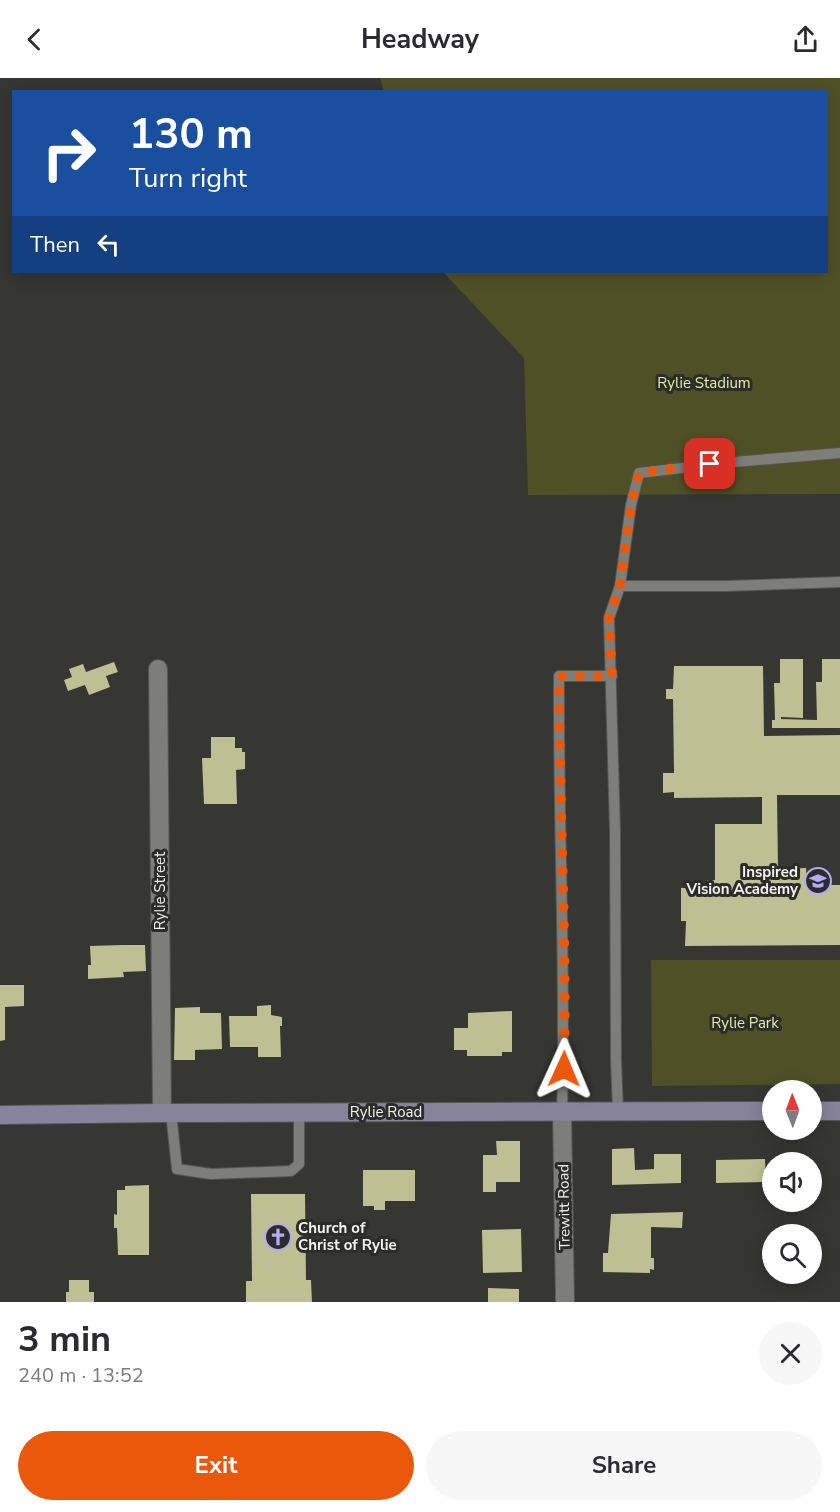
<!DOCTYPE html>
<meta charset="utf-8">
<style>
:root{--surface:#fff;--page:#f7f7f7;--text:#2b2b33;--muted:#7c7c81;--accent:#ea580c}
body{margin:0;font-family:"Nunito Sans",sans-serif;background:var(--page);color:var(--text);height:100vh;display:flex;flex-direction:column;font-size:22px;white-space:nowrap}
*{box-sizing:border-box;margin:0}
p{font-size:20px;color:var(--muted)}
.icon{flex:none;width:33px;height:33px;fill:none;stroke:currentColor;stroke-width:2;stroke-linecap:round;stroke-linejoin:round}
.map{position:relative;height:1224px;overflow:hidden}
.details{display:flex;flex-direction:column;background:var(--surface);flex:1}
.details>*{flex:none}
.banner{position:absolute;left:12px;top:12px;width:816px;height:183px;border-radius:0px;box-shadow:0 3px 15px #0003;background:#1a4fa0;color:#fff;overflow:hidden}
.needle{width:39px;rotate:359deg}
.tools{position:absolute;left:762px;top:1002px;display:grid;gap:12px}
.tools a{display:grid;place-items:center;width:60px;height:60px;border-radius:50%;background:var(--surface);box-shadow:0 3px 15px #0003;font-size:30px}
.pin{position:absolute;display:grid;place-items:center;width:51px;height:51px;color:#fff;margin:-26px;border-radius:12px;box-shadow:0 3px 9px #0006}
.me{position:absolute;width:66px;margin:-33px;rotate:1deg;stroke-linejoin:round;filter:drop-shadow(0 0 4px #0008)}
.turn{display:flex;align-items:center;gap:21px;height:126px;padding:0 18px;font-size:27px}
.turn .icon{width:78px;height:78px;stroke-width:2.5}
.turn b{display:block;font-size:42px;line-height:51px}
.then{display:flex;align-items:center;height:57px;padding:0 18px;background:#0003;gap:12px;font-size:22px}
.round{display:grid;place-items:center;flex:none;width:63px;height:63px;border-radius:32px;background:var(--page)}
.headline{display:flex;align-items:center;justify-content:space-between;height:102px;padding:0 18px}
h1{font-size:36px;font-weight:700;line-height:45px}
.button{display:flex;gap:12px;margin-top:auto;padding:12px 18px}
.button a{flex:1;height:69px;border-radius:36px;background:var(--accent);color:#fff;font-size:24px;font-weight:700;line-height:69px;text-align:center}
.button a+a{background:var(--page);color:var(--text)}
header{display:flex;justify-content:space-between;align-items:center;height:78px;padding:0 18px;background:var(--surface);font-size:27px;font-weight:700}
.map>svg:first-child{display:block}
.green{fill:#505027}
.building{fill:#bebf92}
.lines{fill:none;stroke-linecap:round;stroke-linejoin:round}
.lane-casing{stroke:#555552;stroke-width:12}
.street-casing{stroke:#555552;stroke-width:20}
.secondary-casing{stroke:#555552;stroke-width:20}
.lane{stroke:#7d7d79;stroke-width:10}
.street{stroke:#7d7d79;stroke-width:18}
.secondary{stroke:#88839d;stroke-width:18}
.route{stroke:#ea580c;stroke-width:10;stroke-dasharray:0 18}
.labels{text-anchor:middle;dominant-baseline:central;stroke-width:6;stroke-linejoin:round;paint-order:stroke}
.park-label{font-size:15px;fill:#e9eaa3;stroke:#2c2c28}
.poi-label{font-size:15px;font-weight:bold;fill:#f3f3f1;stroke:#2c2c28;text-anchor:end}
.street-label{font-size:15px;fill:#f3f3f1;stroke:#2c2c28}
</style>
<header><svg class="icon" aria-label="back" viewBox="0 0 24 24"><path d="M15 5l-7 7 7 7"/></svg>Headway<svg class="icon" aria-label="share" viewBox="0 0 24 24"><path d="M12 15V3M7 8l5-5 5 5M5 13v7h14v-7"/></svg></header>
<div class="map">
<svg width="840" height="1224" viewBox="0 0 840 1224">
<rect width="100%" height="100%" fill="#363632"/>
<g class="green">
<path d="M380,0H840V416L528,417L524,280L443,194H826V14H384Z"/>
<path d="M651,882H840V1006L652,1008Z"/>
</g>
<g class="building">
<path d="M780,581H803V640L781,639V641L817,642L816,604H822V581H840V650H772V642H775L774,605H780Z"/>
<path d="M114,584L118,594L106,598L110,609L89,617L85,607L68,613L64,602L72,599L69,591L83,586L86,594Z"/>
<path d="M674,588H763L764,658L840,657V717H777L778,791L806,790L807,807H840V867L685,868L686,843H681V810H707V802H715V746H762V719L674,720V714L663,715V695H674L673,621H666V611H673Z"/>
<path d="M211,659H235V670H242V674H245V691L236,692L237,726H204L202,680H211Z"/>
<path d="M122,867H145L146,893L123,894L124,899L88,901V887H91L90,868Z"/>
<path d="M0,907H24V928L5,929V962L0,963Z"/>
<path d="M271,927V937L282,939V948H280L281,979H258V969H230L229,938H257V928Z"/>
<path d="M200,929V935H221L222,971L195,972V982H174L175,930Z"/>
<path d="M512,933V974H502V978H467V972H454V950H468V935Z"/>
<path d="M496,1063H520V1104H496V1114H483V1077H497Z"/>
<path d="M634,1070L635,1092L654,1091V1076H681V1105L612,1107V1071Z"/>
<path d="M765,1081L766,1104L716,1105V1082Z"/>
<path d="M363,1092H415V1123H385V1132H374V1128H363Z"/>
<path d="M149,1107V1177H118L117,1150H114V1136L117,1137V1112H125V1108Z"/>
<path d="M251,1116H305L306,1202H311L312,1224H246V1203H252Z"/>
<path d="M683,1134L682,1150L651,1149V1180H654V1192L650,1191V1195L603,1194V1175H608L611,1136Z"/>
<path d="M521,1151L522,1194L483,1195L482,1152Z"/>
<path d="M69,1202H89V1214H94V1224H66V1214H69Z"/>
<path d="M488,1210L519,1211V1224H488Z"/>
</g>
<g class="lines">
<defs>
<g id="lane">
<path d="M840,375L734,384L639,395L631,427L620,508H727L840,504"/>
<path d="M618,1033L616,982L615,753L609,540L620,508"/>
<path d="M562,1034C566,889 558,744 559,598H612"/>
<path d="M171,1035L177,1091L211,1096L291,1093L299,1086V1035"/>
</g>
<g id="street">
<path d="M158,591L162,1035"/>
<path d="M562,1034L565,1224"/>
</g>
<g id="secondary">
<path d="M812,1033H840"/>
<path d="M0,1037L162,1035L772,1033"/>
</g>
</defs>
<use href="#lane" class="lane-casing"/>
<use href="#street" class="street-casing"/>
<use href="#secondary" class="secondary-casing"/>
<use href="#lane" class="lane"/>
<use href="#street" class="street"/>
<use href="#secondary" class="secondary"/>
</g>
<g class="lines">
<path class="route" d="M564,991C567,860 559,729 559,598H612L609,540L620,508L631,427L639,395L710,386"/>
</g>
<defs>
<symbol id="school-ring" viewBox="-11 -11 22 22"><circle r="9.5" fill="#2c2c28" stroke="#b6abf8" stroke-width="1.5"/><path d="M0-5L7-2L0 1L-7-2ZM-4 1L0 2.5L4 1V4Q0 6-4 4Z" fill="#b6abf8"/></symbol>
<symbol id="church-ring" viewBox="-11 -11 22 22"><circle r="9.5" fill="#2c2c28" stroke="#b6abf8" stroke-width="1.5"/><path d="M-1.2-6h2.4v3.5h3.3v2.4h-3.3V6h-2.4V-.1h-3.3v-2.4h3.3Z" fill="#b6abf8"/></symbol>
</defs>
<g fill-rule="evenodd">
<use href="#school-ring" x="803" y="788" width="30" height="30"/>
<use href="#church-ring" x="263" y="1144" width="30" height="30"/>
</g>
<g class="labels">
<g class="park-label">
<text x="704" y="305">Rylie Stadium</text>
<text x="745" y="945">Rylie Park</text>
</g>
<g class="poi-label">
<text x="798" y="794">Inspired<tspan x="798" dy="17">Vision Academy</tspan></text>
<text x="298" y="1150" text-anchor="start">Church of<tspan x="298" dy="17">Christ of Rylie</tspan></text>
</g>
<g class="street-label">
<text transform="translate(160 813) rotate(-90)">Rylie Street</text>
<text x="386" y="1034">Rylie Road</text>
<text transform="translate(564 1129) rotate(-91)">Trewitt Road</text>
</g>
</g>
</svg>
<div class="tools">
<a><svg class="needle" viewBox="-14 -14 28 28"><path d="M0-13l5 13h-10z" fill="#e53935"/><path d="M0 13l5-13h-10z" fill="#7c7c81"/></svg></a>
<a><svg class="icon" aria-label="sound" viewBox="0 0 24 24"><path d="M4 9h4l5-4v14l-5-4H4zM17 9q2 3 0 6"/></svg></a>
<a><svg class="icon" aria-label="search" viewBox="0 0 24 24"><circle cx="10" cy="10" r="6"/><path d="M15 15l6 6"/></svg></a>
</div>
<div class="pin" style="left:710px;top:386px;background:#d93025"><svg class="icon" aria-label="arrive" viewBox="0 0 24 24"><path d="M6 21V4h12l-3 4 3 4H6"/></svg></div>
<svg class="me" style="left:564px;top:991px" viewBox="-20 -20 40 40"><path d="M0-17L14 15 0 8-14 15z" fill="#ea580c" stroke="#fff" stroke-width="4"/></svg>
<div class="banner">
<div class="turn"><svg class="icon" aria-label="right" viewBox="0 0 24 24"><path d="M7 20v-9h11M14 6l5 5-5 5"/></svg><div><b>130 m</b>Turn right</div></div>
<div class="then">Then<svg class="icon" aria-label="left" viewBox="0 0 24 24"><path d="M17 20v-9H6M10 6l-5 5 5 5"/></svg></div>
</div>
</div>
<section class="details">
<div class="headline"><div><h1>3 min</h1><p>240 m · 13:52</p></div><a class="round"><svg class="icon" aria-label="close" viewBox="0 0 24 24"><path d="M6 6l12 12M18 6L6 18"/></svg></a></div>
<div class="button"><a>Exit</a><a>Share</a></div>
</section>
